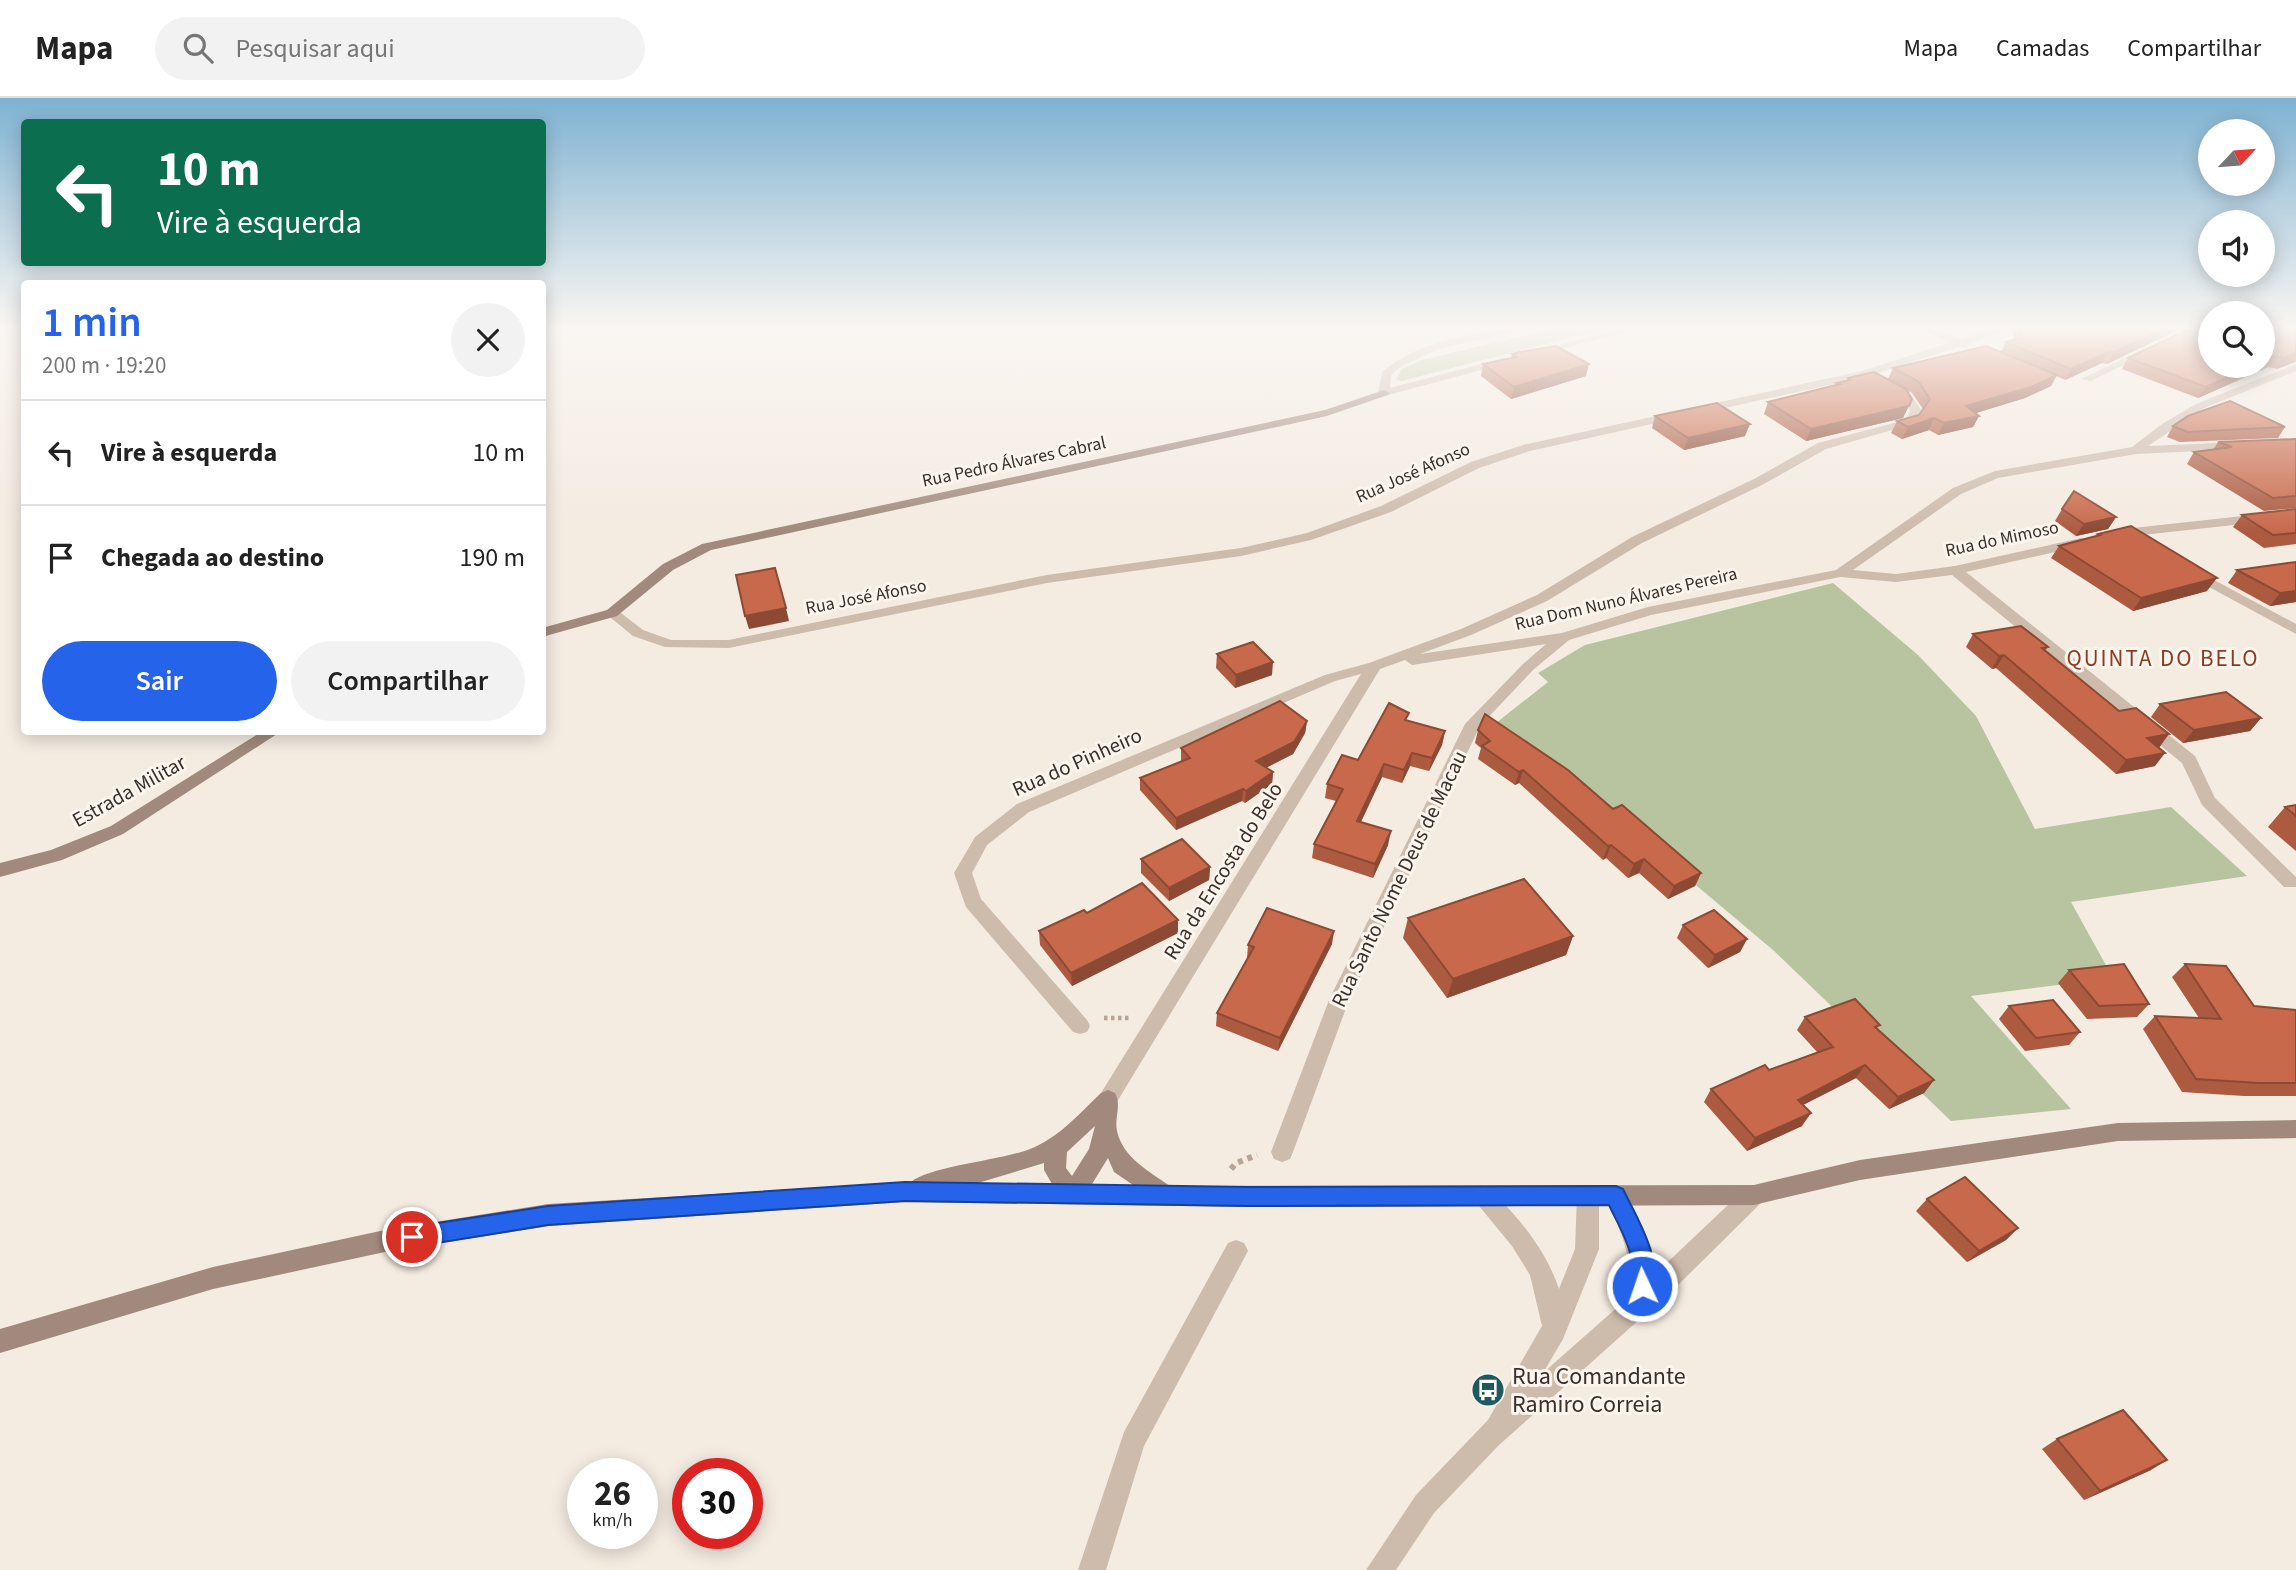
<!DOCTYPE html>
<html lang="pt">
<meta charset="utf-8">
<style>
:root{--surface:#fff;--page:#f2f2f2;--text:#222;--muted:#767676;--line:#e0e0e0;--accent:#2563eb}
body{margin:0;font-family:"Source Sans 3",sans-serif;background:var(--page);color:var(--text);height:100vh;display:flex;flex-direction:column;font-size:26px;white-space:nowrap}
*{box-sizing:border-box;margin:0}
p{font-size:23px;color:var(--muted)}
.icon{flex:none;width:38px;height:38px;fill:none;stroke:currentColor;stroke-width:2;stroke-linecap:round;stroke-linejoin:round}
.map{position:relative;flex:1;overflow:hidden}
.drawer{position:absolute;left:21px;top:182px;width:525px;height:455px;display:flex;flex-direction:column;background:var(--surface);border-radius:7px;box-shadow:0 4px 18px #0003}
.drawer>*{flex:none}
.top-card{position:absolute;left:21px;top:21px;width:525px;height:147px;border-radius:7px;box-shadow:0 4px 18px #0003;background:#0b6e4f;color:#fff;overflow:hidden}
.needle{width:46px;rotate:64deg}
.buttons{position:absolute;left:2198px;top:21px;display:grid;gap:14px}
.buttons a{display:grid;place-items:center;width:77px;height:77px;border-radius:50%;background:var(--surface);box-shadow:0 4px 18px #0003;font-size:35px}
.speed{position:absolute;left:567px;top:1360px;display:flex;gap:14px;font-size:35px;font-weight:700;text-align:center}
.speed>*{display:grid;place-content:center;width:91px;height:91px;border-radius:50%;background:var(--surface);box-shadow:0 4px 18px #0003;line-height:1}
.speed small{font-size:18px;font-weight:400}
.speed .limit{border:10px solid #d22;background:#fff;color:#111}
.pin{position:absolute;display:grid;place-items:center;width:60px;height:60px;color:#fff;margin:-30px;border:4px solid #fff;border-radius:50%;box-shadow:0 2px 7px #0007}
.me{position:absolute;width:77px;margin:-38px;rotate:357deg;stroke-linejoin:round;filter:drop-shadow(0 0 5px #0008)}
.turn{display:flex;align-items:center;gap:24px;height:147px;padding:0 21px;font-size:32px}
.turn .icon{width:91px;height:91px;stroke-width:2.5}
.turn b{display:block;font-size:49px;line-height:60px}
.round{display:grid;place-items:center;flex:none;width:74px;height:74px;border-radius:37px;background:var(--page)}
.headline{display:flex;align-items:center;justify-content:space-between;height:119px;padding:0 21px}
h1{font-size:42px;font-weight:600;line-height:52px;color:var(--accent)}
.cta{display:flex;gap:14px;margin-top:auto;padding:14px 21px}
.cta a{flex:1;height:80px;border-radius:42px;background:var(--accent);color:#fff;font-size:28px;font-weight:600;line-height:80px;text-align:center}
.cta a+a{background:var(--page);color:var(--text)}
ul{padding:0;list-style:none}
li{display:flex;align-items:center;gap:21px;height:105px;padding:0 21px;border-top:2px solid var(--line)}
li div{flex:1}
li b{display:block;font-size:26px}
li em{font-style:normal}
header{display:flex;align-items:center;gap:42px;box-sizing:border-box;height:98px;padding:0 35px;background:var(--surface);border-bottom:2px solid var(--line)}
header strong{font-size:33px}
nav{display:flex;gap:38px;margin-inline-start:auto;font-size:24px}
.search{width:490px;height:63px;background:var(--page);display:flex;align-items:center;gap:18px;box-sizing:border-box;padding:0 24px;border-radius:38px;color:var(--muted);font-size:26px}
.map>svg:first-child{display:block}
.green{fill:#b8c4a0}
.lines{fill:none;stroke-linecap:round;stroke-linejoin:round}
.path-far1{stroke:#b9a596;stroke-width:4.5;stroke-dasharray:3.5 3.5;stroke-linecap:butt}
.path{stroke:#b9a596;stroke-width:6;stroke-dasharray:5 5;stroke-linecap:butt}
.street{fill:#cdbbac;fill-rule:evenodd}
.secondary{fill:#a18a7d;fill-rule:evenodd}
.wall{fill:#ac5a40}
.shaded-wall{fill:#8c4a34}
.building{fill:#c8694b;stroke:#8c4a34;stroke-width:2}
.route{fill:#2563eb;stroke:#184099;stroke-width:2}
.labels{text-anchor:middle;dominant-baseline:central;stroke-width:6;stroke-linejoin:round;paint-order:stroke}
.far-street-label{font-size:18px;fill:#3b302b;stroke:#fbf5ee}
.street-label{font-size:21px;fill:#3b302b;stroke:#fbf5ee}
.neighbourhood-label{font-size:23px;letter-spacing:2px;fill:#8c3b22;stroke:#fbf5ee}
.near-poi-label{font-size:24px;fill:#3b302b;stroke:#fbf5ee;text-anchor:start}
</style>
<header>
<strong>Mapa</strong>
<div class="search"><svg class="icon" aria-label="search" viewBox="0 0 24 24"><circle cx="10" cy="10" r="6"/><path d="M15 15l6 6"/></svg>Pesquisar aqui</div>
<nav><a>Mapa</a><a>Camadas</a><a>Compartilhar</a></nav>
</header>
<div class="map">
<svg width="2296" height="1472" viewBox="0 0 2296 1472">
<rect width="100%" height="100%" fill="#f4ebe1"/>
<g class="green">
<path d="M1564,228H1616L1401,283L1396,281L1402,271L1422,262Z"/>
<path d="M1833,485L1918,557L1976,618L2035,731L2171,709L2247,778L2071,804L2113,880L1971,898L2071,1011L1951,1023L1773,852L1564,676L1491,629L1548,584L1538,575L1585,547Z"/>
</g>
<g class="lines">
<path class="path-far1" d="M1104,920H1130"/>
<path class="path" d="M1231,1071L1236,1065L1257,1057"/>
<g class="street">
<path d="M1517,228H1539L1439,251L1403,267L1391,277L1390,290L1504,260L1508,261V265L1384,298L1378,295L1382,274C1420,242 1470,237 1517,228Z"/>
<path d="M1629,228H1647L1535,258L1530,255Z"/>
<path d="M1916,228H1930L1959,241L2000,228H2016L1968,246L1967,249H1958L1865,279L1530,353L1479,370L1391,414L1311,442L1241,458L1047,485L729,550L665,549L633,538L605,515L607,512H617L643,532L671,542H729L1047,477L1241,450L1307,435L1381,408L1471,364L1523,347L1862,273L1949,245Z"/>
<path d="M2143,251L2152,253L2091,283L2081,281Z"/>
<path d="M2296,266V273L2204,310L2148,348L2238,344L2244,348L2242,351L2136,356L1998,380L1961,396L1853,472L1896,476L1955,468L2081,440L2086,441V447L1966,474L2195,658L2215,700L2296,779V789H2284L2202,707L2182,665L1952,477L1896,484L1840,479L1651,517L1569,542L1533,572L1480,628L1349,902L1293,1054L1290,1061L1282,1064L1274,1061L1271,1054L1329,902L1465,626L1523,566L1546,546L1412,567L1405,562L1380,571L1115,1007L1108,1010L1101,1007L1097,1001L1101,995L1361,576L1335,583L1029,714L987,747L972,775L981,801L1087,922L1090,928L1087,934L1080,936L1073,934L966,809L954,775L975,739L1017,706L1325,577L1369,565L1461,531L1537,497L1632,439L1754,381L1818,345L1905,322L1910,313L1903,301L1889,292V288C1905,286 1914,301 1922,313L1913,326L1826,351L1762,387L1642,445L1547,503L1471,537L1420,556L1562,535L1648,509L1836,472L1953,390L1995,373L2132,349L2162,326L2196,306Z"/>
<path d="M2296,412V420L2115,440L2108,436L2115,432Z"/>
<path d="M2192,470L2296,526V536L2187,477V471Z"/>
<path d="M1481,1087L1489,1090C1519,1120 1545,1150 1559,1191L1575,1151L1577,1097L1580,1090L1588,1087L1596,1090L1599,1097V1151L1563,1241L1543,1275L1629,1199C1632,1154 1622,1137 1605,1097L1608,1090L1616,1087L1624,1090L1652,1151L1654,1177L1746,1090L1754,1087L1762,1090L1765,1097L1762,1104L1680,1185L1498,1348L1434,1415L1396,1472H1366L1416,1397L1488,1322L1542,1228L1530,1177L1512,1148L1470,1097L1473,1090Z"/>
<path d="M1236,1142L1244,1145L1248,1153L1144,1348L1106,1472H1078L1124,1334L1228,1145Z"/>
</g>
<g class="secondary">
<path d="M1384,292L1390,295L1388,297L1327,318L711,452L673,472L617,518L542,539V530L607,512L663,466L702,446L1325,312Z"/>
<path d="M261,634H280L123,736L62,762L0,779V765L51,752L111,728Z"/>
<path d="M1108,992L1115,995C1122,1007 1114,1020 1117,1033C1123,1060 1149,1073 1170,1088L1754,1087L1860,1062L2118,1025L2296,1022V1040L2118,1043L1860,1082L1754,1107L1249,1109L905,1104L548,1128L385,1154L213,1191L0,1255V1231L213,1169L385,1132L548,1106L911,1084C932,1067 1004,1063 1035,1049C1061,1037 1080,1015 1101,995ZM1095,1028L1089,1051L1072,1078L1066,1070L1067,1054ZM1108,1060L1114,1074L1133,1087L1092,1086ZM1044,1065V1072L1052,1086L978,1085Z"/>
</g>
</g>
<g class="wall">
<path d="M2014,228H2186L2107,266L2102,265L2065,282L2056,278L2051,288L2025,300L1976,315L1979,318L1973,329L1938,337L1929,332L1902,341L1891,335L1897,323L1919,317L1923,311L1912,295L1907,292L1912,301L1903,320L1806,343L1764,316L1768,304L1836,287L1837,285L1847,283L1848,280L1888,281L1893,270L2001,254L2006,244L2014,242L2012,232Z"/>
<path d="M2296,228V264H2295L2277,271L2268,269L2198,300L2122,271L2128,260Z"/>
<path d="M1512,256L1586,278L1511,301L1481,278L1483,266L1511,260Z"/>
<path d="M1655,318L1745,338L1684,352L1652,330Z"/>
<path d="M2173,328L2285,329L2278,340L2180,344L2167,339Z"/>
<path d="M2296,341V410L2264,413L2187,366L2194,354L2213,352L2218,344Z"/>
<path d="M2062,411L2116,419L2108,431L2076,438L2055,423Z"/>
<path d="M2296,411V446L2264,450L2233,429L2242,417Z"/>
<path d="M2098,436L2207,493L2133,513L2051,460L2059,448L2097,438Z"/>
<path d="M2237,472L2296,504L2270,508L2228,485Z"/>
<path d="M1973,536L2048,549L2045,553L2159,650L2155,668L2116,676L1996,570L1992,571L1966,549Z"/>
<path d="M1217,556L1272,577L1235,590L1216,570Z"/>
<path d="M2160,606L2261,620L2250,633L2183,645L2151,619Z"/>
<path d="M1407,622L1445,633L1442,647L1429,673L1410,668L1402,685L1382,679L1361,724L1388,747L1373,780L1312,760L1314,746L1336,703L1325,700L1327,686Z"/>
<path d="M1307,623L1305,635L1293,656L1266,670L1273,674L1272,686L1245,705L1242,703L1176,732L1140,692V680L1181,663V650Z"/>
<path d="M1478,632L1613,711L1701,775L1695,788L1668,801L1639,775L1628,780L1606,760L1603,762L1519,685L1515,687L1478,661L1481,650L1475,645Z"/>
<path d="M2296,707V753L2268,729L2285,709Z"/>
<path d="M1141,761L1210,769L1209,782L1169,803L1141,775Z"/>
<path d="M1087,815L1178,822V835L1072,888L1040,847L1039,833Z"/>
<path d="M1408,820L1573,838L1566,857L1447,900L1403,840Z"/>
<path d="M1683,827L1747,841L1740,854L1708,870L1677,840Z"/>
<path d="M1332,846L1278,953L1216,928L1217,915L1248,860H1247L1248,847Z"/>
<path d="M2185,866L2254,908L2296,912V998H2244L2182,994L2143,931L2155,918L2199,920L2172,879Z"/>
<path d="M2069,872L2149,906L2137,919L2087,921L2058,885Z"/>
<path d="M2009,908L2080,934L2069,947L2025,953L1999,921Z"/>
<path d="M1805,919L1878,931L1934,982L1924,995L1889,1011L1856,980L1803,1007L1802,1028L1747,1053L1704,1004L1711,991L1818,955L1797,932Z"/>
<path d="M1927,1101L2018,1130L2006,1142L1967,1164L1916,1113Z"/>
<path d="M2057,1341L2151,1372L2084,1402L2042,1351Z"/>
</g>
<g class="shaded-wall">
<path d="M2169,228H2186L2107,266L2114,254Z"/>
<path d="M2108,254L2102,265L2065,282L2071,271Z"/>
<path d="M2296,255L2295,264L2277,271L2284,260Z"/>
<path d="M2275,258L2268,269L2198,300L2206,289L2252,268H2263V263Z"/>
<path d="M1589,266L1586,278L1511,301L1514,289Z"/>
<path d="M2057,277L2051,288L2025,300L1960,320L1966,308Z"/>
<path d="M1912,301L1903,320L1806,343L1811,331Z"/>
<path d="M1979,318L1973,329L1938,337L1944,325Z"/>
<path d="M1934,320L1929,332L1902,341L1908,329Z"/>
<path d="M1750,326L1745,338L1684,352L1688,340Z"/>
<path d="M2116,419L2108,431L2076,438L2084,426Z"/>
<path d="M2217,480L2207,493L2133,513L2141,500Z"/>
<path d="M2296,493V504L2270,508L2280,495Z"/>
<path d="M786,510L789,523L749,531L745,518Z"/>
<path d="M2004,557L1996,570L1992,571L1999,558Z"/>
<path d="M1273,564L1272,577L1235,590L1236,577Z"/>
<path d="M2261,620L2250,633L2183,645L2194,632Z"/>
<path d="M1307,623L1305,635L1293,656L1255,675L1256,663Z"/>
<path d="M1445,633L1442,647L1429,673L1432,660Z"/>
<path d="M2169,636L2159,650L2147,640Z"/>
<path d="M1412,655L1410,668L1402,685L1404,672Z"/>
<path d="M2165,655L2155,668L2116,676L2126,662Z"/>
<path d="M1384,666L1382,679L1355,736L1357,723Z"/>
<path d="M1523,672L1519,685L1515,687L1519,674Z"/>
<path d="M1273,674L1272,686L1245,705L1246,693Z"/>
<path d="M1243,691L1242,703L1176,732V720Z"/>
<path d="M1391,733L1388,747L1373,780L1375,766Z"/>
<path d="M1611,747L1606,760L1603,762L1608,748Z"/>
<path d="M1644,761L1639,775L1628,780L1634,766Z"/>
<path d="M1210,769L1209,782L1169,803V790Z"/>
<path d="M1701,775L1695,788L1668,801L1674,788Z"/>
<path d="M1178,822V835L1072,888L1071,875Z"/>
<path d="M1334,833L1332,846L1278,953L1280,940Z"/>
<path d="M1573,838L1566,857L1447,900L1453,881Z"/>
<path d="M1747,841L1740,854L1708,870L1715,857Z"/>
<path d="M1865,967L1856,980L1789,1014L1798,1002Z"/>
<path d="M1934,982L1924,995L1889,1011L1898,999Z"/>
<path d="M1811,1015L1802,1028L1747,1053L1755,1040Z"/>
<path d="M2018,1130L2006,1142L1967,1164L1979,1153Z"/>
<path d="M2167,1362L2151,1372L2084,1402L2100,1393Z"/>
</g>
<g class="building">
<path d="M2019,228H2169L2114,254H2108L2071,271L2006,244L2021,240Z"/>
<path d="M2195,228H2210V268H2252L2206,289L2128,260Z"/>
<path d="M2263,228H2296V255L2284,260L2275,258L2263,263Z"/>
<path d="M1556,248L1589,266L1514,289L1483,266L1517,259L1512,256L1520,254Z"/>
<path d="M1986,248L2057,277L2031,289L1966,308L1979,318L1944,325L1934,320L1908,329L1897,323L1919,317L1930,301L1918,283L1893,270Z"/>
<path d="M1874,274L1906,291L1912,301L1909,308L1811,331L1768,304L1840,286L1837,285L1850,282L1848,280Z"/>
<path d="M2230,303L2285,329L2187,334L2173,328L2188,318Z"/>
<path d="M1717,305L1750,326L1688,340L1655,318Z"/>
<path d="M2296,341V398L2273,400L2194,354L2232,349L2218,344Z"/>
<path d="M2074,393L2116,419L2084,426L2062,411Z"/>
<path d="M2296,411V435L2273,437L2242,417Z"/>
<path d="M2131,428L2217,480L2141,500L2059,448L2100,437L2098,436Z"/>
<path d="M2296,464V493L2280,495L2237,472Z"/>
<path d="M775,470L786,510L745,518L736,477Z"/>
<path d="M2021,528L2048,549L2042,550L2119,613L2136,610L2169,636L2147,640L2165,655L2126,662L2004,557L1999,558L1973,536Z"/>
<path d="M1253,544L1273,564L1236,577L1217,556Z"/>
<path d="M2226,594L2261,620L2194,632L2160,606Z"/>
<path d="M1280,603L1307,623L1294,644L1256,663L1273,674L1246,693L1243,691L1176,720L1140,680L1190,660L1181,650Z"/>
<path d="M1389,605L1409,615L1405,622L1445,633L1432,660L1412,655L1404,672L1384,666L1357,723L1391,733L1375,766L1314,746L1343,691L1327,686L1342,657L1358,662Z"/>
<path d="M1485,616L1568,672L1613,711L1622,707L1701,775L1674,788L1644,761L1634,766L1611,747L1608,748L1523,672L1519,674L1482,648L1490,643L1478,632Z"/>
<path d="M2296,707V718L2285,709Z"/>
<path d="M1182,741L1210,769L1169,790L1141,761Z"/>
<path d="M1524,781L1573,838L1453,881L1408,820Z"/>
<path d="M1142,785L1178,822L1071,875L1039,833L1084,812L1087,815Z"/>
<path d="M1267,810L1334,833L1280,940L1217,915L1254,849L1248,847Z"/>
<path d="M1714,812L1747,841L1715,857L1683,827Z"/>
<path d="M2124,866L2149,906L2099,908L2069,872Z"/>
<path d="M2185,866L2226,868L2254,908L2296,912V985H2259L2196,981L2155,918L2221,921Z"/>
<path d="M1855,901L1880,927L1875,929L1934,982L1898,999L1865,967L1798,1002L1811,1015L1755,1040L1711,991L1765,967L1769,972L1833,949L1805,919Z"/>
<path d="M2053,902L2080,934L2036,940L2009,908Z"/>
<path d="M1965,1079L2018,1130L1979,1153L1927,1101Z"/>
<path d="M2123,1312L2167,1362L2100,1393L2057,1341Z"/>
</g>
<linearGradient id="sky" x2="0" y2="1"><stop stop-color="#7eb2d2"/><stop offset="0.53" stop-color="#faf6f2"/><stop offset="1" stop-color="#faf6f2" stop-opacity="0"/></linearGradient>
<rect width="2296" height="434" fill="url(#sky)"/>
<path class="route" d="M905,1084L1248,1089L1616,1088L1623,1091C1637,1121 1664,1161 1650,1195L1642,1198L1634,1195C1629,1183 1632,1168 1630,1155C1626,1139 1616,1122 1609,1107L1248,1108L905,1103L548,1127L412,1149L405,1146L402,1139L405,1132L412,1129L548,1108Z"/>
<defs>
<symbol id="bus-disc" viewBox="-11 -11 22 22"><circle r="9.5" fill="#1f5a5e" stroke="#fbf5ee"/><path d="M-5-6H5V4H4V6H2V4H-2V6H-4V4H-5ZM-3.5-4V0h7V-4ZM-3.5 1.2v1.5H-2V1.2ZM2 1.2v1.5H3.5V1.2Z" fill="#fff"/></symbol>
</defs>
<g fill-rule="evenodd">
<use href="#bus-disc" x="1469" y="1273" width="38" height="38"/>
</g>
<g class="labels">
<g class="far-street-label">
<text transform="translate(1014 364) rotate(-12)">Rua Pedro Álvares Cabral</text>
<text transform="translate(1413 375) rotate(-24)">Rua José Afonso</text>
<text transform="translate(2002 441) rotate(-12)">Rua do Mimoso</text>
<text transform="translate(866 499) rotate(-11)">Rua José Afonso</text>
<text transform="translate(1626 501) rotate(-13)">Rua Dom Nuno Álvares Pereira</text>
</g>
<g class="street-label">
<text transform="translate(1077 664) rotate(-24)">Rua do Pinheiro</text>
<text transform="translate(129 693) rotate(-29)">Estrada Militar</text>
<text transform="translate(1223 773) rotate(-58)">Rua da Encosta do Belo</text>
<text transform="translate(1399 781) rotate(-64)">Rua Santo Nome Deus de Macau</text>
</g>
<g class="neighbourhood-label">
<text x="2163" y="560">QUINTA DO BELO</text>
</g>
<g class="near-poi-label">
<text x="1512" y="1278">Rua Comandante<tspan x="1512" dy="28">Ramiro Correia</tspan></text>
</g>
</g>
</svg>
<div class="buttons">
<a><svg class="needle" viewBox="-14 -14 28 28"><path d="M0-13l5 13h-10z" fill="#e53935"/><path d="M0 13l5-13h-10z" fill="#767676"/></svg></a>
<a><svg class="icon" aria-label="sound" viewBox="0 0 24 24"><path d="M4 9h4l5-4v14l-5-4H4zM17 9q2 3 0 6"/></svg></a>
<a><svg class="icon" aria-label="search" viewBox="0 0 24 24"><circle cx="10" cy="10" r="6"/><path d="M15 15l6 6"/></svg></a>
</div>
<div class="speed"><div>26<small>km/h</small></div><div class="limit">30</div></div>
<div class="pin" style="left:412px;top:1139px;background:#d93025"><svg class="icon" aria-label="arrive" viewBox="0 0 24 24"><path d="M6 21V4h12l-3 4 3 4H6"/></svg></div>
<svg class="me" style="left:1642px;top:1188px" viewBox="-20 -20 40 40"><circle r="17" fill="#2563eb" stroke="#fff" stroke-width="3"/><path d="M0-11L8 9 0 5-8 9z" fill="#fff"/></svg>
<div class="top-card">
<div class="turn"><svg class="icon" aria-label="left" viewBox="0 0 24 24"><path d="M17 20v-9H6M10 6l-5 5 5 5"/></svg><div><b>10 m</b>Vire à esquerda</div></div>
</div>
<section class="drawer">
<div class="headline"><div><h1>1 min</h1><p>200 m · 19:20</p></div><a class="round"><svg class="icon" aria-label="close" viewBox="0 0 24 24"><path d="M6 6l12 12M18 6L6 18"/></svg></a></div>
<ul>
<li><svg class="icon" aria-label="left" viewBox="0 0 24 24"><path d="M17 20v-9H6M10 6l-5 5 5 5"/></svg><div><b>Vire à esquerda</b></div><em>10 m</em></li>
<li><svg class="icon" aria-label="arrive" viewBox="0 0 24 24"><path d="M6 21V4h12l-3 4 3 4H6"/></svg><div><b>Chegada ao destino</b></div><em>190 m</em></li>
</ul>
<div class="cta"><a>Sair</a><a>Compartilhar</a></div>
</section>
</div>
